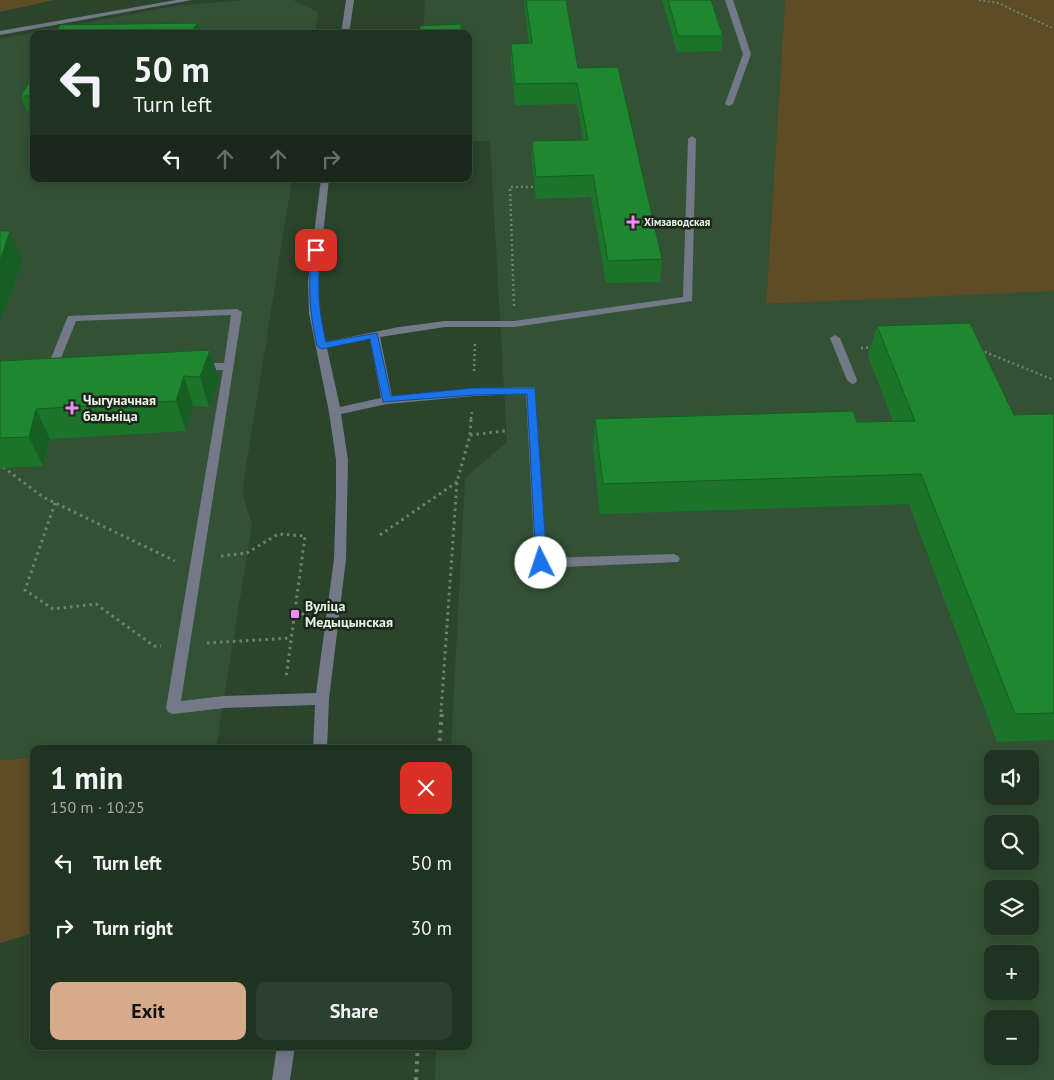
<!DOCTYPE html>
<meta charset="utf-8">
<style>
:root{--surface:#203321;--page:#2d3f2e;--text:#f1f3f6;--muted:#a2aaa5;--line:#3d4e3f;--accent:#d6ab8b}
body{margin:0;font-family:"PT Sans",sans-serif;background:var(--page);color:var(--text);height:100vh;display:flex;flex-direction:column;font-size:19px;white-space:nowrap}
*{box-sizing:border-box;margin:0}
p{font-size:16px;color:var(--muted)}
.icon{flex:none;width:28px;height:28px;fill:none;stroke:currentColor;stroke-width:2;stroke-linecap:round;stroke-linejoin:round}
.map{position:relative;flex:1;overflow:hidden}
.details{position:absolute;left:30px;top:745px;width:442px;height:305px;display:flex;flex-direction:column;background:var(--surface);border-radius:10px;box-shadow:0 2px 12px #0003,0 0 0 1px var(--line)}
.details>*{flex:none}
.guide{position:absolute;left:30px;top:30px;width:442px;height:152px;border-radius:10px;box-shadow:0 2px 12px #0003,0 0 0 1px var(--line);background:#203321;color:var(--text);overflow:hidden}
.tools{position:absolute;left:984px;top:750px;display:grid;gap:10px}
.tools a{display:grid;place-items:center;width:55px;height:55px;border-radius:10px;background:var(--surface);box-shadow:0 2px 12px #0003,0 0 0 1px var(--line);font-size:25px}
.pin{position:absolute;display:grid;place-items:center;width:42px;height:42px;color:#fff;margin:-21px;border-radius:10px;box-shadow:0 2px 8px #0006}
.me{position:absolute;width:55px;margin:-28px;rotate:356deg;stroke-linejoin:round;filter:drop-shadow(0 0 4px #0008)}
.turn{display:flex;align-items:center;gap:18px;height:105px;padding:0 20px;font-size:22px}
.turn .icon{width:65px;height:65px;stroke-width:2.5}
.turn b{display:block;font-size:35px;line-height:42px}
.lanes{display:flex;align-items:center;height:48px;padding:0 20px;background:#0003;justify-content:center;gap:25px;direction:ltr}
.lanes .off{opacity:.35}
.round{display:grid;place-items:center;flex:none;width:52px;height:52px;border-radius:10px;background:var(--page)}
.overview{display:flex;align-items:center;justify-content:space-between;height:85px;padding:0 20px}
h1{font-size:30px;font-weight:700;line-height:38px}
.primary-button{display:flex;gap:10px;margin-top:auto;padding:10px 20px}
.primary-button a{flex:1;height:58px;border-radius:10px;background:var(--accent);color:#111;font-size:20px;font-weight:700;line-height:58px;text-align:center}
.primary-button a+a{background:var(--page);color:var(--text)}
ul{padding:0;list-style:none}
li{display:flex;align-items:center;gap:15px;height:65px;padding:0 20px}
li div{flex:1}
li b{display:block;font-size:19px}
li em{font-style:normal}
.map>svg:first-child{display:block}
.built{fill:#335235;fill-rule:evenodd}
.green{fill:#5d4c25}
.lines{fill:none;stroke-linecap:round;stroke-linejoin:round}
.path-far3{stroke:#6e836e;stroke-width:2;stroke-dasharray:2 2.5;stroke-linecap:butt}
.path-far2{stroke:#6e836e;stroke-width:2.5;stroke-dasharray:2 3;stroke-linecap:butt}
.path-far1{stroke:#6e836e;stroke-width:3;stroke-dasharray:2.5 4;stroke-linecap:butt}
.path{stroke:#6e836e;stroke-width:4;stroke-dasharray:3 5;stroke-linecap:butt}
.minor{fill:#737988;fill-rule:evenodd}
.wall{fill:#1c742a}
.shaded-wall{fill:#165e22}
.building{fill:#208731;stroke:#165e22}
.route{fill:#1a73e8;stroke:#114b97}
.poi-dot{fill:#f08bf5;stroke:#1c271c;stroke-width:2}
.labels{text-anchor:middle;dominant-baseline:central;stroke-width:5;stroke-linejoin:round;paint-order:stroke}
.far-poi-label{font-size:11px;font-weight:bold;fill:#e5f4e5;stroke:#1c271c;text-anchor:start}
.poi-label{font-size:14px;font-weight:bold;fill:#e5f4e5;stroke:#1c271c;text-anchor:start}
</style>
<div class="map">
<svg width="1054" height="1080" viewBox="0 0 1054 1080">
<rect width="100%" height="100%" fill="#2b442c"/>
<g class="built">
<path d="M245,0H293L318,12L315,34H34V179H292L242,492L252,525L216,746L176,749H34V758L0,760V39L174,6Z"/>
<path d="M425,0H785L766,304L1054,290V1080H435L436,1046H469V749H451L465,478L507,442L490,141H469V34H423ZM992,759H1030V796H992ZM992,824H1030V861H992ZM992,889H1030V926H992ZM992,954H1030V991H992ZM992,1019H1030V1056H992Z"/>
</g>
<g class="green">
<path d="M0,0H54L0,12Z"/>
<path d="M785,0H1054V291L766,304Z"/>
<path d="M34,758V933L0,943V760Z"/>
</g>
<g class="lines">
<path class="path-far3" d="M979,0L998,3L1054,29"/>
<g class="path-far2">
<path d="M514,306L510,187H533"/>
<path d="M861,348L875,347"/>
<path d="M980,350L1054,380"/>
<path d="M474,371L475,342"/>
<path d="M471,419L472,412"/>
</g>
<g class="path-far1">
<path d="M470,435L505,431"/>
<path d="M3,467L43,497L175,561"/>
<path d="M55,503L25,590L53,609L96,604L154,646H161"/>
<path d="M380,535L457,482"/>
<path d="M221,556L247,553L278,534L305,536L286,678"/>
<path d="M295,614H309"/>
<path d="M207,643L291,638"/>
<path d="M441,712L457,482L470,435L471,418"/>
</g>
<g class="path">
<path d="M439,749L442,711"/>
<path d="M416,1080L418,1046"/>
</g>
<g class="minor">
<path d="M176,0H192L0,35V31Z"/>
<path d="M346,0H354L349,34H341Z"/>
<path d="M725,0H733L751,54L733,104L729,106L725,104L743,54Z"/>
<path d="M692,136L696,139L692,301L514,327H445L380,337L392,396L474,388L535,387L547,558L674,554L678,556L680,559L678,562L541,568L537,566L535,563L526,394L474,396L387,404L341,414L348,460L346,559L329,699L327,749H313L315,705L224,708L173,714L168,712L166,708L223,370L198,371L193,367L198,363H224L231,315L76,321L55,373L50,377L46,376L45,373L68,316L237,309L242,312L181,701L224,696L316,693L334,559L336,495V460L329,412L309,313L308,282L321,179H329L318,282L319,313L325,342L399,327L445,321H514L683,297L688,139ZM370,339L381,398L340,407L327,348Z"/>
<path d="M835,335L840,338L857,380L856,383L852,384L847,380L830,338Z"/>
<path d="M277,1046H295L290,1080H272Z"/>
</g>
</g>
<g class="wall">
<path d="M524,0H566L578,68L662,259L660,282L606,283L591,197L536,199L532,163V141L583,140L577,104L515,105L511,64V44H529Z"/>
<path d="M662,0H711L723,36L721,51L677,52Z"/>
<path d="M34,73V111H26L21,96Z"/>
<path d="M469,119L470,141H469Z"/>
<path d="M877,326L1014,415L1054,414V740L997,742L909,504L600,514L593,449L595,419L857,422L893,421L868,356Z"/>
<path d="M210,350L219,380L209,407L193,406L186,431L50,439L43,466L0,468V361Z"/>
</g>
<g class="shaded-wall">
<path d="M198,23L200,34H190Z"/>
<path d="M10,231L22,260L12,291L0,321V261Z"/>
<path d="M210,350L219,380L209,407L200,377Z"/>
<path d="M184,376L193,406L186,431L176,401Z"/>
<path d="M36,409L50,439L43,466L29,437Z"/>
</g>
<g class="building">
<path d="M526,0H566L578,68L618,67L662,259L608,261L593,175L536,177L532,141L588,140L577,83L515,84L511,44L532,43Z"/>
<path d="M668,0H711L723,36H678Z"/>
<path d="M198,23L190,34H55L60,25Z"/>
<path d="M461,24V34H420V26Z"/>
<path d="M34,73V96H21Z"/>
<path d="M0,231H10L0,261Z"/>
<path d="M970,323L1014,415L1054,414V713L1015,714L921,474L603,484L595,419L853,411L857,422L915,421L877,326Z"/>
<path d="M210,350L200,377L184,376L176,401L36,409L29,437L0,438V361Z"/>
</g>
<path class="route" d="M316,247L321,250C317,284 318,309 326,342L377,333L391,396L474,388H535L547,563L545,567H537L536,563L527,394L474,395L383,402L370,339L322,349L317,346C309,310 308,287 312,250Z"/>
<g class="poi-dot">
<path d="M630.5 214.5h5v5h5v5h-5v5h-5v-5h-5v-5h5z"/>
<path d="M69.5 400.5h5v5h5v5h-5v5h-5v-5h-5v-5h5z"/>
<rect x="290" y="609" width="10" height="10" rx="2.5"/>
</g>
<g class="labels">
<g class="far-poi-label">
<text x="644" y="222">Хімзаводская</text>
</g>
<g class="poi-label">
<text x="83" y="400">Чыгуначная<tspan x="83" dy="16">бальніца</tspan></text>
<text x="305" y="606">Вуліца<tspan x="305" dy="16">Медыцынская</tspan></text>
</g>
</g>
</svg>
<div class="tools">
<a><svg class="icon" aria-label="sound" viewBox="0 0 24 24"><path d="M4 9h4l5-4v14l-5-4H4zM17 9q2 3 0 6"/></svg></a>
<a><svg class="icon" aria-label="search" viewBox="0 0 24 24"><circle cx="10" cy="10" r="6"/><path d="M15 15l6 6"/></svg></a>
<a><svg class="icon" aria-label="layers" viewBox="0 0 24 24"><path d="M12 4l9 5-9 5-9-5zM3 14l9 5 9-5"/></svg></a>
<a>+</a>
<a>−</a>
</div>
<div class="pin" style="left:316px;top:250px;background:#d93025"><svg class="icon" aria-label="arrive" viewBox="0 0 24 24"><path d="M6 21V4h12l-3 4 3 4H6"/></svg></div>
<svg class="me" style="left:541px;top:563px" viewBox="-20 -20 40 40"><circle r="19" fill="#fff"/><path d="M0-13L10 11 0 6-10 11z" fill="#1a73e8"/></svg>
<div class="guide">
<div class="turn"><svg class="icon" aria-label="left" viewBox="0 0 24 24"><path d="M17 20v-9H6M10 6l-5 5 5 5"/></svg><div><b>50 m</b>Turn left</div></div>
<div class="lanes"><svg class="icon" aria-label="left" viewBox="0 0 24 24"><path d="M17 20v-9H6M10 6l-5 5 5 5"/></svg><svg class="icon off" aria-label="ahead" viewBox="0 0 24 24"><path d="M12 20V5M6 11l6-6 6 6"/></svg><svg class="icon off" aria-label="ahead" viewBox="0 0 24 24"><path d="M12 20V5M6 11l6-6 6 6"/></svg><svg class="icon off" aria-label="right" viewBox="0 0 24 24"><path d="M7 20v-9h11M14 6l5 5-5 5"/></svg></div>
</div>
<section class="details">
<div class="overview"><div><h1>1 min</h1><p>150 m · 10:25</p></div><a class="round" style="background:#d93025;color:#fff"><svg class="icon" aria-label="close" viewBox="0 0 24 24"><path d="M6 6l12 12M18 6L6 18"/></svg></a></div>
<ul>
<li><svg class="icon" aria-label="left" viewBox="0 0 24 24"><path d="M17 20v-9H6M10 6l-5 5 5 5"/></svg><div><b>Turn left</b></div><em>50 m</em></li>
<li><svg class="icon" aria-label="right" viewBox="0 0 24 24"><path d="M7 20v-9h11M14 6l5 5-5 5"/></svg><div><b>Turn right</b></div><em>30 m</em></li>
</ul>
<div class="primary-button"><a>Exit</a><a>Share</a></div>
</section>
</div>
